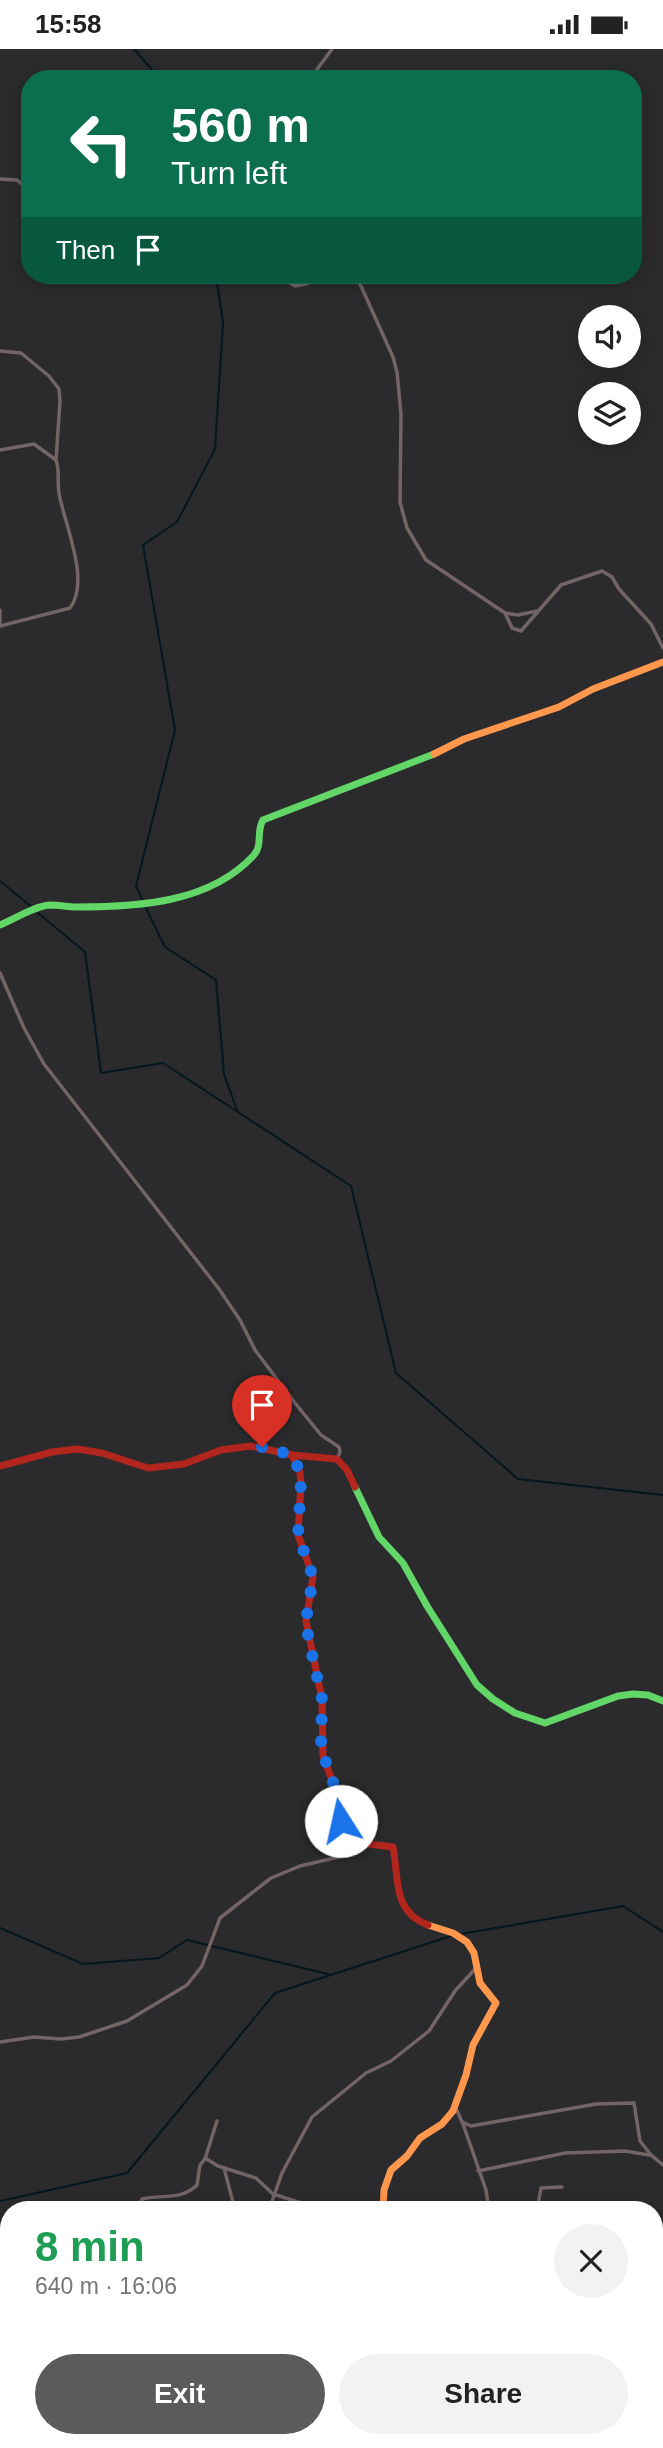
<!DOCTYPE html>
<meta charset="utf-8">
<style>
:root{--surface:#fff;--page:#f2f2f2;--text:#222;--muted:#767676;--accent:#5c5b5c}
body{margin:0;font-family:Helvetica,sans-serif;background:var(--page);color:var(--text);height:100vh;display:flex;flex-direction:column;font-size:26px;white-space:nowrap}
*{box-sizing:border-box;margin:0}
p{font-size:23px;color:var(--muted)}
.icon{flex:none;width:38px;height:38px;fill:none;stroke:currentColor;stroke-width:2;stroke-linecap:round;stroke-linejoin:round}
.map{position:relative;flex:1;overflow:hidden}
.panel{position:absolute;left:0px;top:2152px;width:663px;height:247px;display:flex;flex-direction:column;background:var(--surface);border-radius:28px 28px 0 0;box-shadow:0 4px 18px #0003}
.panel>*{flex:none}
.banner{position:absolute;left:21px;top:21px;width:621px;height:214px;border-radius:28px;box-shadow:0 4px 18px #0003;background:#0b6e4f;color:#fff;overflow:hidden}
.tools{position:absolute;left:578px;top:256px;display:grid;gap:14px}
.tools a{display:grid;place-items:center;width:63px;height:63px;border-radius:50%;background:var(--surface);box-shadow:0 4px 18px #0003;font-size:35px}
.pin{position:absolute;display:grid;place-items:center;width:60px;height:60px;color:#fff;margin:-72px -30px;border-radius:50% 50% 50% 0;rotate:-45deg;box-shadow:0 0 7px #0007}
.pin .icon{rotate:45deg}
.me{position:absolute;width:77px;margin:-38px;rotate:350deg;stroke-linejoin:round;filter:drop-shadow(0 0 5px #0008)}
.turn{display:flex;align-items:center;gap:24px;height:147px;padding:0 35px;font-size:32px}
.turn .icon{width:91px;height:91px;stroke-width:2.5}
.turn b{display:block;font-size:49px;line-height:60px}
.then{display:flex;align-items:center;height:66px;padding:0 35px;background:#0003;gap:14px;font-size:26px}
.round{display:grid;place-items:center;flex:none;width:74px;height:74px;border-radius:37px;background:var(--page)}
.head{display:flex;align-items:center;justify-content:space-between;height:119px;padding:0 35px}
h1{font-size:42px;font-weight:800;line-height:52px;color:#1e9e55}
.primary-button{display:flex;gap:14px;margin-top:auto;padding:14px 35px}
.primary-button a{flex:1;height:80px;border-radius:42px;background:var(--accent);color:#fff;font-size:28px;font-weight:800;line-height:80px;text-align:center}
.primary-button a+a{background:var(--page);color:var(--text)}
.status{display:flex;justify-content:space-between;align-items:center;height:49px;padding:0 35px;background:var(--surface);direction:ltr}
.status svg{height:19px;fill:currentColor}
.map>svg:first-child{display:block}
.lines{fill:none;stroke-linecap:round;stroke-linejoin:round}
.stream{stroke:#04171e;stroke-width:2}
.street{stroke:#736466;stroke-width:3.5}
.fast{stroke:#63d668;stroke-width:7}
.slow{stroke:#ff974d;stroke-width:7}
.jam{stroke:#b3261e;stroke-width:7}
.route{stroke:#1a73e8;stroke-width:12;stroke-dasharray:0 21.6}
</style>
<div class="status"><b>15:58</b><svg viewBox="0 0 49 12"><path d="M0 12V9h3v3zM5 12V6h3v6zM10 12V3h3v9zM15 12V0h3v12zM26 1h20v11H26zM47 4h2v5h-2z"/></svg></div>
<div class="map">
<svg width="663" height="2399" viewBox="0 0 663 2399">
<rect width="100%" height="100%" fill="#2b2a2c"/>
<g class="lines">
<g class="stream">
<path d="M134,0L160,30"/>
<path d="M0,832L34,860"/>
<path d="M143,852L136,837L175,681L143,496L177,473L215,400L223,274L216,226"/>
<path d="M145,857L165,898L216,931L224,1025L237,1061"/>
<path d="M38,864L85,903L101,1024L163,1014L351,1137L396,1324L518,1430L663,1446"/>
<path d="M0,1879L83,1915L159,1909L187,1891L328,1925"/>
<path d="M461,1885L623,1857L663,1883"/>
<path d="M0,2152L127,2124L275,1944L451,1887"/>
</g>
<g class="street">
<path d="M310,30L332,0"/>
<path d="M0,130L17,131L30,142"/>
<path d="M278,226L295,237L306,235L327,226"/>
<path d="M356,226L393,308L397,323L401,365L400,453L407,479L426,511L505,564L512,579L521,582L561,536L602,522L612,528L619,540L651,575L663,599"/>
<path d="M0,302L21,304L49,327L59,340L60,352L56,411"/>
<path d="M0,401L34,395L56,411C60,422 57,433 59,444C64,475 91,531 70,559L0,577"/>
<path d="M0,561V575"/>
<path d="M505,564L518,566L537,562"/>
<path d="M0,924L24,979L44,1015L219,1240L240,1271L255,1301L295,1354L321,1386L339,1398L340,1403L337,1410"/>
<path d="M0,1993L34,1988L61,1990L79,1988L127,1972L187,1936L202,1917L220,1869L271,1829L300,1817L343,1807L369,1795"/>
<path d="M456,2059L462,2073L471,2077L596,2055L634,2054L640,2092L651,2106L663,2116"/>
<path d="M463,2075L486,2141L489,2161"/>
<path d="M205,2109L218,2117L256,2129L273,2145L323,2161"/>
<path d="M224,2119L235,2161"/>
<path d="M478,2122L565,2104L625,2102L649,2106"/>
<path d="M137,2161L142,2150C161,2145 181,2152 197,2136L200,2116L205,2110L217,2072"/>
<path d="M269,2161L282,2124L312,2068L366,2024L391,2012L429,1982L455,1942L476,1919"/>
<path d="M324,2161L330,2159L336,2161"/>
<path d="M517,2161L537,2160"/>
<path d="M537,2161L541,2139L562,2138"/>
<path d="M0,2257L9,2252"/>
<path d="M654,2365L663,2364"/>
<path d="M268,2399L271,2390"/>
<path d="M385,2399H410"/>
<path d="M420,2399L428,2390"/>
<path d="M590,2399L594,2394L602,2390"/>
<path d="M658,2399L663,2377"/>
</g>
<g class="fast">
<path d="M0,876C15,870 34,857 50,856C59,856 68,858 77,858C138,858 210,854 254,806C263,796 256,782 263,771L434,705"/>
<path d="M355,1438L379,1488L403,1514L427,1557L477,1636L493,1650L515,1664L545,1674L618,1647L633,1645L648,1646L663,1652"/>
</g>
<g class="slow">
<path d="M434,705L464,690L559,658L593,640L663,613"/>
<path d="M383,2161L384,2141L391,2121L407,2107L420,2089L442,2075L453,2062L466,2026L473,1996L496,1954L480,1934L474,1904L467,1893L453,1884L428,1876"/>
</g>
<g class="jam">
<path d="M292,1406L300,1423L301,1434L298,1486L313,1528L306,1572L322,1650L323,1707L334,1736L344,1779L369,1795L393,1798C399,1829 392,1863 428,1876"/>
<path d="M0,1417L52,1403L77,1400L102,1404L148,1419L184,1415L221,1401L251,1397L292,1406L337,1410L347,1421L355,1438"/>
</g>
</g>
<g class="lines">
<path class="route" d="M262,1398L292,1406L300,1423L301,1433L298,1486L313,1528L306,1572L309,1592L322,1650L321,1699L334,1736L341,1772"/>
</g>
</svg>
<div class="tools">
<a><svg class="icon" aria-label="sound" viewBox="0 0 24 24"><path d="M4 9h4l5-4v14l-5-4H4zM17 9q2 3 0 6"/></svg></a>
<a><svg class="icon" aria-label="layers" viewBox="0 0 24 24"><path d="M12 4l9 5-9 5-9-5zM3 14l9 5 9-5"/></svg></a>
</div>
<div class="pin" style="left:262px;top:1398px;background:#d93025"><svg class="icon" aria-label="arrive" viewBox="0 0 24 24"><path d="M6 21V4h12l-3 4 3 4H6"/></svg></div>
<svg class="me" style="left:341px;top:1772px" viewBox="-20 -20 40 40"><circle r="19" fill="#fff"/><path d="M0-13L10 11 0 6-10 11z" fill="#1a73e8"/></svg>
<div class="banner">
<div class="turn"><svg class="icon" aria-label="left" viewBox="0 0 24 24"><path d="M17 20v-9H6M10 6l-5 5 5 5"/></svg><div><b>560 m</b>Turn left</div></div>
<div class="then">Then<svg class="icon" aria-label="arrive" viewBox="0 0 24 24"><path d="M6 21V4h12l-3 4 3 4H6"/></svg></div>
</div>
<section class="panel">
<div class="head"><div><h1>8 min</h1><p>640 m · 16:06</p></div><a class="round"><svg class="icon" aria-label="close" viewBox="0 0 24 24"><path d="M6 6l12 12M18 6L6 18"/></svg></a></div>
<div class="primary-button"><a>Exit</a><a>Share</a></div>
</section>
</div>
